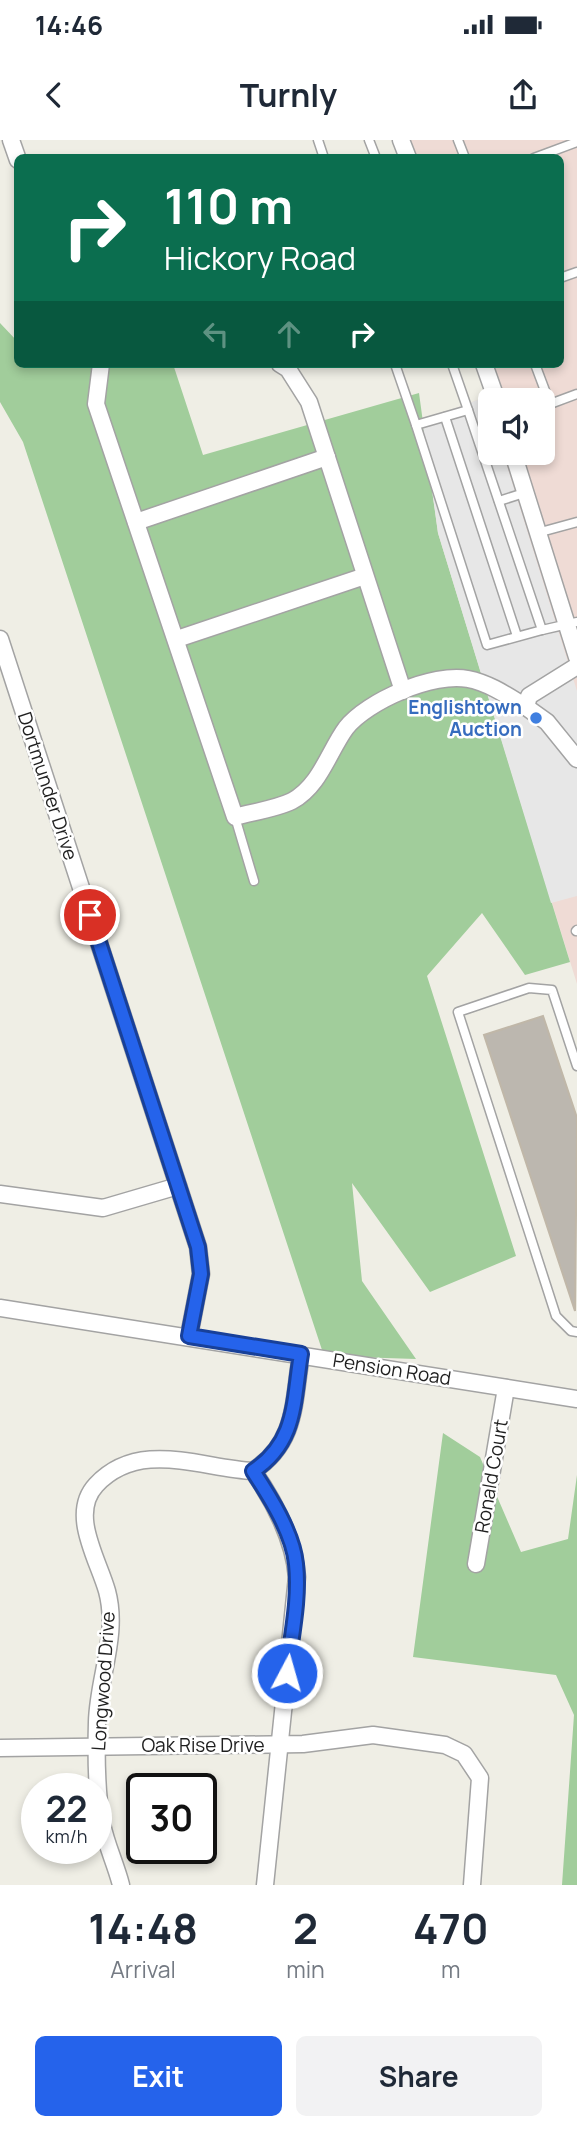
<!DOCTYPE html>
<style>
:root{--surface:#fff;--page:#f2f2f3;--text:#1f2937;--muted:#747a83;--accent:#2563eb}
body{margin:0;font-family:Manrope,sans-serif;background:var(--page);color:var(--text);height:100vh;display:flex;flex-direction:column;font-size:26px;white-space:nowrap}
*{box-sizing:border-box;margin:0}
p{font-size:23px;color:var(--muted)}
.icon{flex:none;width:38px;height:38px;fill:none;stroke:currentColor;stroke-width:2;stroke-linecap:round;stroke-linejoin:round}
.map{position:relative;height:1745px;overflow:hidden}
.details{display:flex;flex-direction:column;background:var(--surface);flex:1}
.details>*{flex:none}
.hud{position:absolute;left:14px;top:14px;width:550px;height:214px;border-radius:10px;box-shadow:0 4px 10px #0003;background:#0b6e4f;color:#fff;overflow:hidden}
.controls{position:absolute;left:478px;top:248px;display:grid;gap:14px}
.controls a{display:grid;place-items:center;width:77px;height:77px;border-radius:10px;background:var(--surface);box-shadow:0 4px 10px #0003;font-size:35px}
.speed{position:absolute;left:21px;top:1633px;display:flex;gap:14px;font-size:35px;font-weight:700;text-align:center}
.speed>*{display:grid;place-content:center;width:91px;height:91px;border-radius:50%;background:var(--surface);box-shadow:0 4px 10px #0003;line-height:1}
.speed small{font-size:18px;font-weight:400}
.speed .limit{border:4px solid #111;border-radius:10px;background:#fff;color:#111}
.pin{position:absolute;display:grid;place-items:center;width:60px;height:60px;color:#fff;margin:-30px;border:4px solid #fff;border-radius:50%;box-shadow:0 2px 7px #0007}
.me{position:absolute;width:77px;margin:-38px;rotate:6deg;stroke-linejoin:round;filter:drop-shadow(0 0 5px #0008)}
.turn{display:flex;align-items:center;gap:24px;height:147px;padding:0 35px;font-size:32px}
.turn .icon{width:91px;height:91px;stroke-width:2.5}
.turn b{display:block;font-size:49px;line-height:60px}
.lanes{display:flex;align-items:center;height:66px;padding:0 35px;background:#0003;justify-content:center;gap:35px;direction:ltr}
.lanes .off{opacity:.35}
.eta{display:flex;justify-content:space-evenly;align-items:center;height:119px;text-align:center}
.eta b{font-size:42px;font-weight:700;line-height:49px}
.button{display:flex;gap:14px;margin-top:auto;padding:14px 35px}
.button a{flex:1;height:80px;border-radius:10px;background:var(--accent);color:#fff;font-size:28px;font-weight:700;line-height:80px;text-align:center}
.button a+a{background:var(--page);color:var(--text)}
.status{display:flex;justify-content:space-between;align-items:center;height:49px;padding:0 35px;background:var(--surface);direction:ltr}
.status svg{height:19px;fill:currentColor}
header{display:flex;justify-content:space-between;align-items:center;height:91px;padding:0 35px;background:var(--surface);font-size:32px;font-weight:700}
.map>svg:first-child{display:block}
.commercial{fill:#efdbd5;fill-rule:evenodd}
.forest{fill:#a1cd9b}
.parking{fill:#e7e7e7}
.building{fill:#bcb7af;stroke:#c0b7a8;stroke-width:2}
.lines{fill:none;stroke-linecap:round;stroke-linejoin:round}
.service-casing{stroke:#a3a3a3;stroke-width:11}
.minor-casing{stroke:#a3a3a3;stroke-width:19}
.service{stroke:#fff;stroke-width:8}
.minor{stroke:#fff;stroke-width:16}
.route-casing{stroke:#184099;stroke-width:18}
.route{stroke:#2563eb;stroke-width:12}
.shop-dot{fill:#3f7fe0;stroke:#fff;stroke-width:2.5}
.labels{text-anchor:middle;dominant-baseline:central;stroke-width:5;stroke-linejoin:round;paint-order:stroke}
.shop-label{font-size:19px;font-weight:bold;fill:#366cbe;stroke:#fff;text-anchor:end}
.street-label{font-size:19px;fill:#1f1f1f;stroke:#fff}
</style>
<div class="status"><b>14:46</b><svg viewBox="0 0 49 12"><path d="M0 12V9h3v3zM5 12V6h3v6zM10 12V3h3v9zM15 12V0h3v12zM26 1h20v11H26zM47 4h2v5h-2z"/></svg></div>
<header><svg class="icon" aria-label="back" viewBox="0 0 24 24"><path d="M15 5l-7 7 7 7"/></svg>Turnly<svg class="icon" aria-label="share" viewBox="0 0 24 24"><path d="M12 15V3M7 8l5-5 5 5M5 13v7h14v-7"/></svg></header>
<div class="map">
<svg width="577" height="1745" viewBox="0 0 577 1745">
<rect width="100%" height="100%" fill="#efeee5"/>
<path class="commercial" d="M401,0H577V844L438,393L422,280L494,254L484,224H560V18L408,17ZM490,261H542V313H490Z"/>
<g class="forest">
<path d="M0,183L17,201L18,224H173L203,315L419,253L438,393L570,822L525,835L482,773L427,836L516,1116L430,1152L352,1043L362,1141L416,1219L324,1216L23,302L0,262Z"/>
<path d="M443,1293L480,1317L521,1412L568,1399L577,1335V1745H562L574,1575L556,1535L413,1517Z"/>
</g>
<path class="parking" d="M486,257L490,271V313H503L577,551V756L551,763L438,393L422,280Z"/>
<path class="building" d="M543,876L577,978L575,1171L484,895Z"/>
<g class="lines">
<defs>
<g id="service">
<path d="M318,0L324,18"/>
<path d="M369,0L376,18"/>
<path d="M458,0L465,18"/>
<path d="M534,18L577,2"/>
<path d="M560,138L577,132"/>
<path d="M395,224L416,285L468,270L452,224"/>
<path d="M535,224L550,264"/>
<path d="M542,267L577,254"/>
<path d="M445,277L517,496"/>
<path d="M416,285L487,505L542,490L468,270"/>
<path d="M499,361L524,353"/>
<path d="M537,393L577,382"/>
<path d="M542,490L577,482"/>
<path d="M235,677L254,741"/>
<path d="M576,791L577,790"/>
<path d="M577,926L552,850L529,848L458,872L556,1176L571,1191L577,1192"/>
</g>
<g id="minor">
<path d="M11,0L18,20"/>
<path d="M401,0L408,18"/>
<path d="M101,224L96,264L235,677C253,672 275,669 292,661C320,646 329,611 346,588C367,561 434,532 468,539C489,543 508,556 526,567"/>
<path d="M280,224L288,229L309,262L403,551"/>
<path d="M484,224L497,261"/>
<path d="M513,313L577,517"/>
<path d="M136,382L327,317"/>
<path d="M0,499L198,1107L201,1134L189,1196"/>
<path d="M177,499L365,436"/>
<path d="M577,526L529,556L526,567L547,582L577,619"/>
<path d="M0,1054L103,1068L178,1046"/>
<path d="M0,1168L577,1259"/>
<path d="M253,1331C297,1302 293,1263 301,1215"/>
<path d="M476,1424L506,1248"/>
<path d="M0,1608L303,1604L373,1595L445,1605L464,1614L480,1638L472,1745"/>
<path d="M121,1745C116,1725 106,1704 102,1684C96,1651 96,1616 97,1582C98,1538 119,1495 107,1451C98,1419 69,1374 96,1345C139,1299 200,1328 253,1331C274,1361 294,1400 297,1437L265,1745"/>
</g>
</defs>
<use href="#service" class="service-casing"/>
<use href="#minor" class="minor-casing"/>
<use href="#service" class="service"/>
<use href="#minor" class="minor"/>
</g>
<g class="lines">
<defs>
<path id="route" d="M90,775L198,1107L201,1134L189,1196L301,1214C293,1262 297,1302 253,1331C270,1357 293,1393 296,1424C300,1459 291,1498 287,1533"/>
</defs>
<use href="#route" class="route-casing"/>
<use href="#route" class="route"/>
</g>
<circle class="shop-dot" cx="536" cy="578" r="7"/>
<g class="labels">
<g class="shop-label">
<text x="522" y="567">Englishtown<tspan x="522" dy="22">Auction</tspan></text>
</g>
<g class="street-label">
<text transform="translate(48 646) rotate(72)">Dortmunder Drive</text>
<text transform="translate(392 1229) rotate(9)">Pension Road</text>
<text transform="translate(491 1336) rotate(-80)">Ronald Court</text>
<text transform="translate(103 1541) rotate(-86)">Longwood Drive</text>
<text x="203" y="1605">Oak Rise Drive</text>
</g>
</g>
</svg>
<div class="controls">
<a><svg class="icon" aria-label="sound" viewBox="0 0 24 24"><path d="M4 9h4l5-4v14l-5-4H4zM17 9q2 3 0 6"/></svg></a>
</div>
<div class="speed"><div>22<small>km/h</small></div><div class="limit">30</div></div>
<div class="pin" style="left:90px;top:775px;background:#d93025"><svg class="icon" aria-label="arrive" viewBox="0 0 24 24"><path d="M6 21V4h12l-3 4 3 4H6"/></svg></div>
<svg class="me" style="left:287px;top:1533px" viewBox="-20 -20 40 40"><circle r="17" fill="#2563eb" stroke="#fff" stroke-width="3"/><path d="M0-11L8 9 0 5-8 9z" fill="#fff"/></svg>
<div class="hud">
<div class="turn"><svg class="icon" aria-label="right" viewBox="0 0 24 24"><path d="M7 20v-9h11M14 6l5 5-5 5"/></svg><div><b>110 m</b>Hickory Road</div></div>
<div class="lanes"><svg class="icon off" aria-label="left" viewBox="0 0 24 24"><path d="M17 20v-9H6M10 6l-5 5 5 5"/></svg><svg class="icon off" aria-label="ahead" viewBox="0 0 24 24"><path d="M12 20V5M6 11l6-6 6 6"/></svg><svg class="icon" aria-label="right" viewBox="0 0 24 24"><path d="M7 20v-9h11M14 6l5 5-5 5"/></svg></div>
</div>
</div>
<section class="details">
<div class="eta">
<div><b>14:48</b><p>Arrival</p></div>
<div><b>2</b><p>min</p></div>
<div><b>470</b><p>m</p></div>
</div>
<div class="button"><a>Exit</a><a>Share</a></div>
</section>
